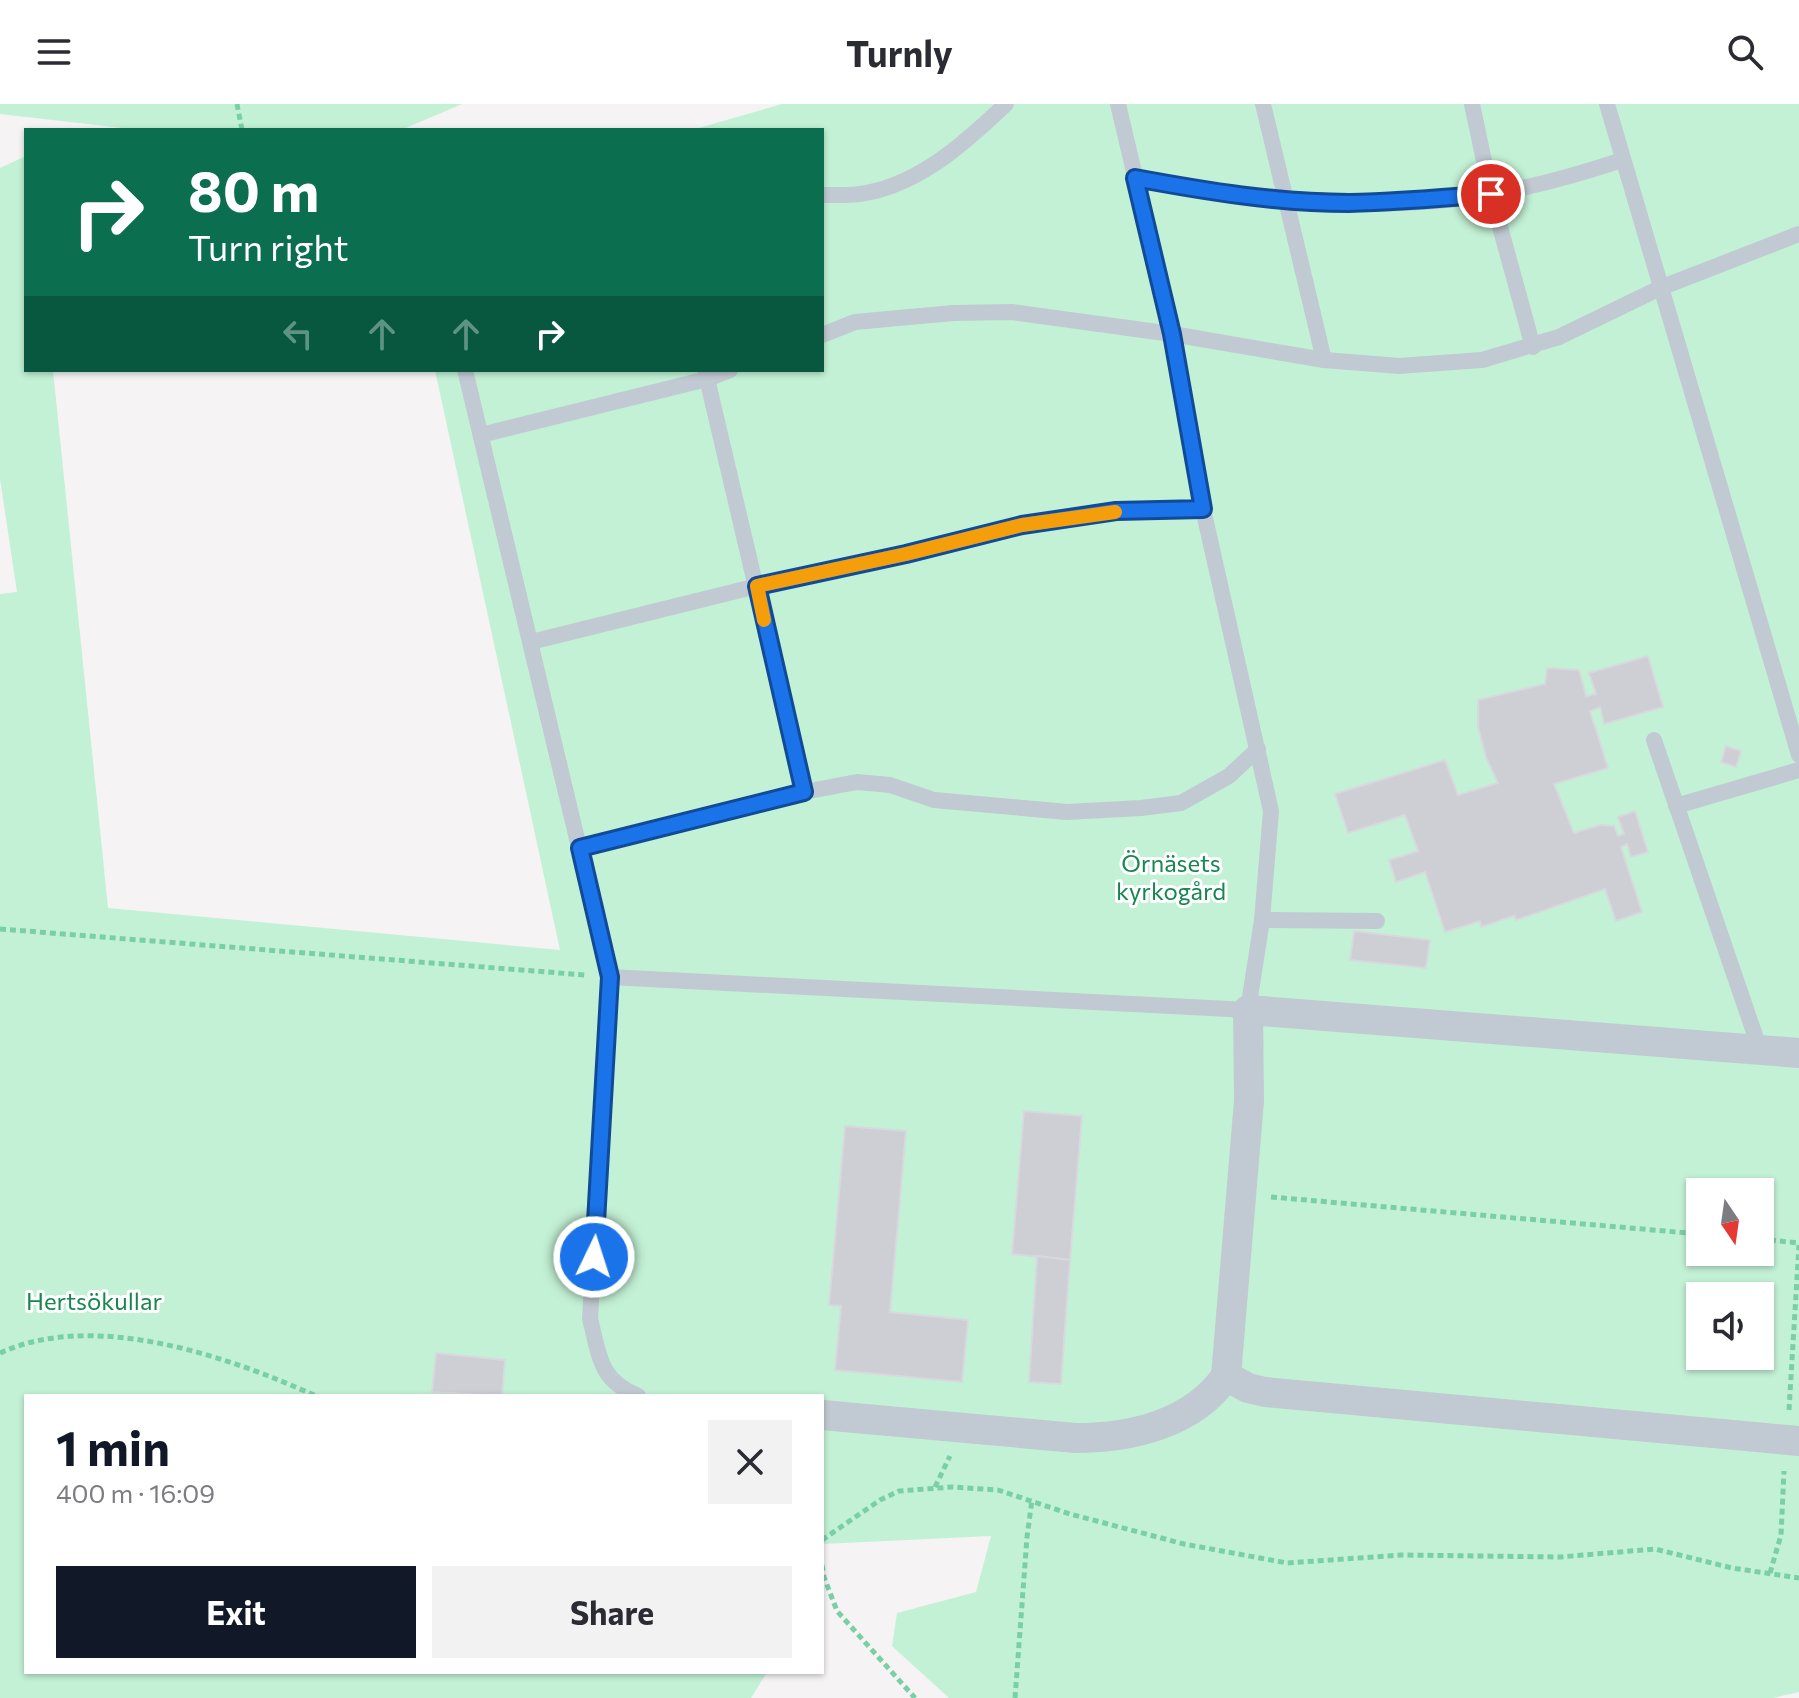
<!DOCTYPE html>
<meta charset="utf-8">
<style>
:root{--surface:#fff;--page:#f2f2f3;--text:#2b2b33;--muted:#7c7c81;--accent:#111827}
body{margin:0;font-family:Commissioner,sans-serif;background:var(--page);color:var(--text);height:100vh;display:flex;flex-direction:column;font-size:30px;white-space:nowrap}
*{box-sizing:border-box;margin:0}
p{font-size:26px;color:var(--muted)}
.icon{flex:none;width:44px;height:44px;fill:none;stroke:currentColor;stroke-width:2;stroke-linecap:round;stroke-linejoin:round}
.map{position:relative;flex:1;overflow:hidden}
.panel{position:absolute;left:24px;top:1290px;width:800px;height:280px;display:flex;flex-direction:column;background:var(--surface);border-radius:0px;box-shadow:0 2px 6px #0004}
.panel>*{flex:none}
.guide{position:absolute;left:24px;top:24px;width:800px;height:244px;border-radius:0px;box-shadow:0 2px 6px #0004;background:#0b6e4f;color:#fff;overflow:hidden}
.needle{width:52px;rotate:167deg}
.tools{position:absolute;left:1686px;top:1074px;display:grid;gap:16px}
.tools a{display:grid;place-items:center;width:88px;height:88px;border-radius:0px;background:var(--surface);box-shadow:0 2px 6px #0004;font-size:40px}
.pin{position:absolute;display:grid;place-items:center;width:68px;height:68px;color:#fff;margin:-34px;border:4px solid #fff;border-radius:50%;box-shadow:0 2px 8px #0007}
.me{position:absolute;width:88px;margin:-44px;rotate:4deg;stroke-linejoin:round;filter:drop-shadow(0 0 6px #0008)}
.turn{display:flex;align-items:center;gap:28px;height:168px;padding:0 32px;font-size:36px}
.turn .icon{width:104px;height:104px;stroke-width:2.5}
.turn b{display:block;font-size:56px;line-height:68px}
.lanes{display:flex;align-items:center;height:76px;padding:0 32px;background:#0003;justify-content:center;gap:40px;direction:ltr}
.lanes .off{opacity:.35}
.round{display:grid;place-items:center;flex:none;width:84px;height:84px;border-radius:0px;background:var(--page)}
.headline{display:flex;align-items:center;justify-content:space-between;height:136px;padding:0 32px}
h1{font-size:48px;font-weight:700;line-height:60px;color:var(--accent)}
.cta{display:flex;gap:16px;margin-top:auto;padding:16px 32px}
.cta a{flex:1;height:92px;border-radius:0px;background:var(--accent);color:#fff;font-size:32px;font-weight:700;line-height:92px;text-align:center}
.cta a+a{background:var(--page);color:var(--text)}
header{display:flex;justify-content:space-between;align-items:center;height:104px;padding:0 32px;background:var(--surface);font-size:36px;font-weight:700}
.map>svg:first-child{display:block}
.green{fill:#c3f1d5;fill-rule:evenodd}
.building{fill:#cdcfd5;stroke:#d7d9de;stroke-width:2}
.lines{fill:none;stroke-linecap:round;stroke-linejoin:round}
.path{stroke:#7ad0a6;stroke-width:5;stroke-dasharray:6 4;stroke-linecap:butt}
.service{stroke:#c1cad2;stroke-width:16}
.minor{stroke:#c1cad2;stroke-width:30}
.route-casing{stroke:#114b97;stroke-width:20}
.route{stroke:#1a73e8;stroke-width:14}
.slow{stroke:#f59e0b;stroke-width:14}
.labels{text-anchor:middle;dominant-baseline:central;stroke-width:6;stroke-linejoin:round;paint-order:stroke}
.park-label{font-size:24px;fill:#17864f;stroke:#fff}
</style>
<header><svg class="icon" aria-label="menu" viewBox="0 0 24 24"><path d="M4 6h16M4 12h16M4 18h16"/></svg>Turnly<svg class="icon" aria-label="search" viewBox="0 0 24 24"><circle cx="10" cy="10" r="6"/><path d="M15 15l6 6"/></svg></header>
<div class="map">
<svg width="1799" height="1594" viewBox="0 0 1799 1594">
<rect width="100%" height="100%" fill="#f5f3f3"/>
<g class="green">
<path d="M0,0H462L401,26H140L0,10Z"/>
<path d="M782,0H1799V1588L1773,1594H949L892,1542L897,1509L976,1488L991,1432L822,1440V1292H26V1568H767L751,1594H0V490L17,488L0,375V64L26,52V266H53L108,804L560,846L435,266H822V26H692ZM1700,1088H1760V1148H1700ZM1700,1192H1760V1252H1700Z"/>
</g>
<g class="building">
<path d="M1648,552L1663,603L1604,620L1600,603L1590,607L1608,664L1554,680L1574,729L1600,721L1614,722L1618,732L1624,730L1618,713L1635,707L1648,748L1631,753L1627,740L1621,743L1642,808L1616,817L1605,785L1516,816L1514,812L1481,823L1480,817L1445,828L1425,768L1396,778L1389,756L1418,747L1405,711L1348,729L1335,690L1445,656L1458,691L1498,679L1486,653L1478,623V596L1545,580L1547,564L1579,566L1586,592L1596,590L1589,569Z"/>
<path d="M1726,642L1741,647L1736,663L1721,658Z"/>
<path d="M1354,827L1430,836L1426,864L1350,856Z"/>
<path d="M1024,1007L1082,1012L1070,1156L1012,1150Z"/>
<path d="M845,1022L906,1027L890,1208L968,1216L962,1278L835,1266L841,1202L829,1201Z"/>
<path d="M1037,1152L1070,1156L1061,1280L1029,1278Z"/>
<path d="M436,1249L505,1256L502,1292L432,1288Z"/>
</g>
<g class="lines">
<g class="path">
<path d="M237,0L242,26"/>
<path d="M0,825L585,871"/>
<path d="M1271,1093L1700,1130"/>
<path d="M1760,1135L1799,1139"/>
<path d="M0,1249C94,1206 227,1252 316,1292"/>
<path d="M1789,1306L1799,1141"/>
<path d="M935,1383L950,1352"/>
<path d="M822,1436L880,1396L899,1387L952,1383L998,1386L1070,1410L1184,1440L1287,1459L1402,1451L1560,1453L1655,1445L1732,1464L1799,1474"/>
<path d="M822,1461L824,1473L837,1507L915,1594"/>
<path d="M1770,1469L1781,1431L1784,1367"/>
<path d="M1015,1594L1027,1433L1032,1396"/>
</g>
<g class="service">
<path d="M1263,0L1324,256"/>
<path d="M1472,0L1491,90L1533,243"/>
<path d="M1607,0L1799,651"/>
<path d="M1135,74C1252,96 1375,110 1493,90C1537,82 1580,70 1622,56"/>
<path d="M822,91C836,91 852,92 866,89C921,79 966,38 1006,0"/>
<path d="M822,231L855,218L953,209L1012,208L1172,230L1324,256L1399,262L1482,256L1559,233L1660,184L1799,130"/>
<path d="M465,266L610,873L590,1215C600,1253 599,1276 638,1292"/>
<path d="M705,266L804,688"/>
<path d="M481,331L707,275L730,266"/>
<path d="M531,538L757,482L906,450L1022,421L1116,407L1203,405"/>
<path d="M1654,636L1760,946"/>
<path d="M1676,702L1799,666"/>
<path d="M580,744L804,688L857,678L890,681L934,696L1067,708L1141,704L1181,699L1229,672L1258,645"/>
<path d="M1262,816L1377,817"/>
<path d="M610,873L1248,906L1262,816L1271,707L1203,405L1172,230L1118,0"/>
</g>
<g class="minor">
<path d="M1226,1272L1249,997L1248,906L1799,949"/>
<path d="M822,1311L1076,1334C1131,1334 1193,1320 1226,1272L1248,1284L1265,1288L1799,1337"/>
</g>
</g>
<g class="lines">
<defs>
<path id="route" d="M594,1153L610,873L580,744L804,688L757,482L906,450L1022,421L1116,407L1203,405L1172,230L1135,74C1205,87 1278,99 1349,99C1397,98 1443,94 1491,90"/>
</defs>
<use href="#route" class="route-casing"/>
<use href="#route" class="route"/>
<path class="slow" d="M764,516L757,482L906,450L1022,421L1115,408"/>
</g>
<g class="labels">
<g class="park-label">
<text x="1171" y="758">Örnäsets<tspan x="1171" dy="28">kyrkogård</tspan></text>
<text x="94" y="1196">Hertsökullar</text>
</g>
</g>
</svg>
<div class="tools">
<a><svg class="needle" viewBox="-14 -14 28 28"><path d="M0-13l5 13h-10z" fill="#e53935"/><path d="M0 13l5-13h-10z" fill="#7c7c81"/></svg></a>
<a><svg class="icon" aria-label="sound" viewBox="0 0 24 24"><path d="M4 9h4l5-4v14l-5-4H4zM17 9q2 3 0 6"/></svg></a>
</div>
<div class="pin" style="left:1491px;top:90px;background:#d93025"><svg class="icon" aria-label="arrive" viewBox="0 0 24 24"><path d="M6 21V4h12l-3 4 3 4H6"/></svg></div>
<svg class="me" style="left:594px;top:1153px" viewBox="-20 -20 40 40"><circle r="17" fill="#1a73e8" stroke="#fff" stroke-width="3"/><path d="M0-11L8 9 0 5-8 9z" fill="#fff"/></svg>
<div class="guide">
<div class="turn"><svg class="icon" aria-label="right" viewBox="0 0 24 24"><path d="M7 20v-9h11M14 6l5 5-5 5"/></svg><div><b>80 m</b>Turn right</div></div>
<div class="lanes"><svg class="icon off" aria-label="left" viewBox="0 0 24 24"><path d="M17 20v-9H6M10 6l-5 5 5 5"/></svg><svg class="icon off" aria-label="ahead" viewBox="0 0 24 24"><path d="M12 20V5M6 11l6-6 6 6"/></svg><svg class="icon off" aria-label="ahead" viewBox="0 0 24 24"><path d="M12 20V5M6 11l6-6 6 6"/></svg><svg class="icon" aria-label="right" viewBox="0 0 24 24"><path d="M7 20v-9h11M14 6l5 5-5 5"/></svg></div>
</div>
<section class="panel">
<div class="headline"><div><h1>1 min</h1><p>400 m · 16:09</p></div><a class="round"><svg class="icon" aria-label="close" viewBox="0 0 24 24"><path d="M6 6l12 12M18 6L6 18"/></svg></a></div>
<div class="cta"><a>Exit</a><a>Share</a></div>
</section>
</div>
